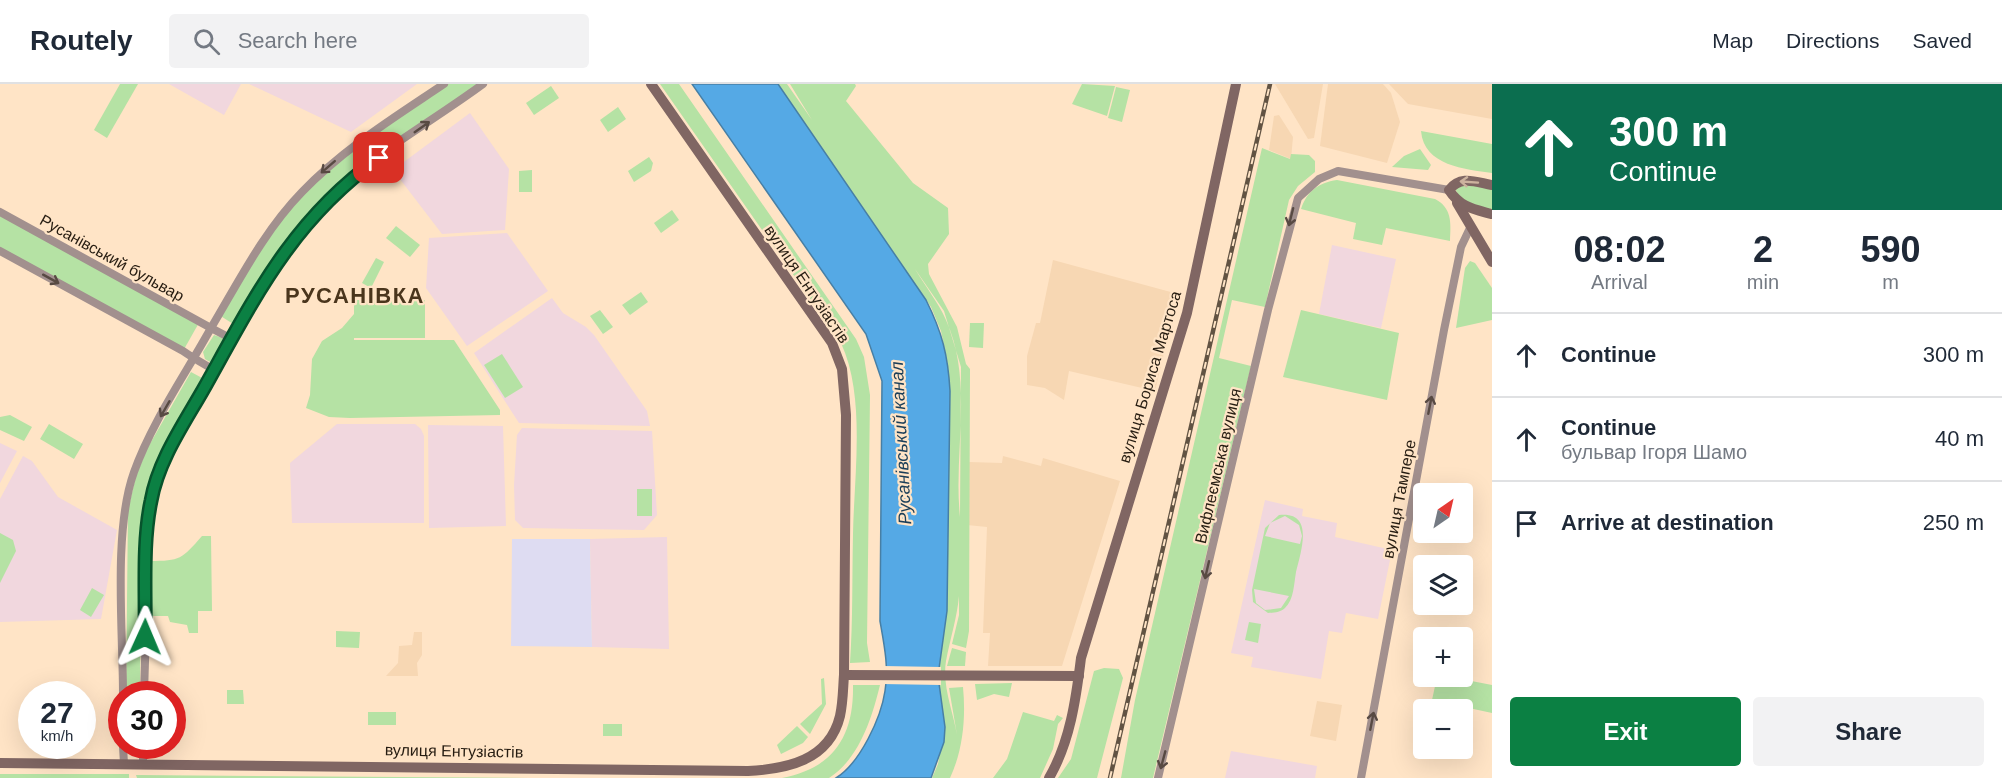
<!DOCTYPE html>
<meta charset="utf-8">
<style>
:root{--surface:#fff;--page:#f2f2f3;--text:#1f2937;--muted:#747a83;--line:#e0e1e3;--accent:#0b8043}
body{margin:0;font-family:Arial,sans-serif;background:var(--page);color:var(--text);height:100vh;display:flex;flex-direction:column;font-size:22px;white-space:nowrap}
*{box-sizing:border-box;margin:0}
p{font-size:20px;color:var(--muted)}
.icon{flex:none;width:33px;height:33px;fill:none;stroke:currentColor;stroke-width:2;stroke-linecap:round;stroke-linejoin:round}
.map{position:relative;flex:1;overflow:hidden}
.side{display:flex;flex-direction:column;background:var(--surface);width:510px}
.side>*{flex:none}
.top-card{background:#0b6e4f;color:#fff;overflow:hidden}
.needle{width:39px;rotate:34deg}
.buttons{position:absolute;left:1413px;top:399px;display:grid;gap:12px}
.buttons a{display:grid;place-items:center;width:60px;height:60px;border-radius:6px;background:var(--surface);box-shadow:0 6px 24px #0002;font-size:30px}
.speed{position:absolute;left:18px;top:597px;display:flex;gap:12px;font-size:30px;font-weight:700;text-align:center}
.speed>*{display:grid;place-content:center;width:78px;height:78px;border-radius:50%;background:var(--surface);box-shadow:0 6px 24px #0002;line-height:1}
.speed small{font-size:15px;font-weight:400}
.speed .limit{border:9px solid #d22;background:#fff;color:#111}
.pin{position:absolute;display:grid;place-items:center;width:51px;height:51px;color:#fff;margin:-26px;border-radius:12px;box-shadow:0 3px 9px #0006}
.me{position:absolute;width:66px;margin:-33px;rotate:1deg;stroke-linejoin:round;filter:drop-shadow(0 0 4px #0008)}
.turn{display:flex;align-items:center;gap:21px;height:126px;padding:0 18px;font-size:27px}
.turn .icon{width:78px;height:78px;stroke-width:2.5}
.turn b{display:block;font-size:42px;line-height:51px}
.eta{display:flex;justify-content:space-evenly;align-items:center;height:102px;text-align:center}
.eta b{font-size:36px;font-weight:800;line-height:42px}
.action{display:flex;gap:12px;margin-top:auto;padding:12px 18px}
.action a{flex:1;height:69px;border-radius:6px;background:var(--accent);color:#fff;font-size:24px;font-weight:800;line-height:69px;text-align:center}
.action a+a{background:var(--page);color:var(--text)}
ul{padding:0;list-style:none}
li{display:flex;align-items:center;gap:18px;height:84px;padding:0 18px;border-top:2px solid var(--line)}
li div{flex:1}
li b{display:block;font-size:22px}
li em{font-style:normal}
header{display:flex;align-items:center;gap:36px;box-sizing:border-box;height:84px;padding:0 30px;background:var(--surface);border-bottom:2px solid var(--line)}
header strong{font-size:28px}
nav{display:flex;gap:33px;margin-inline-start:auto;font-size:21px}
.search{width:420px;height:54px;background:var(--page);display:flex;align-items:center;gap:15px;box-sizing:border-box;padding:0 21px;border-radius:6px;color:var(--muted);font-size:22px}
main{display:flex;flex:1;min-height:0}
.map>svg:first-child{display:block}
.built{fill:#f7d7b3}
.education{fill:#f1d7de}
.medical{fill:#dedcf2}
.green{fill:#b5e2a4;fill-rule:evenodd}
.water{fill:#55a9e5;stroke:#477fa5;stroke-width:1.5}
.pier{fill:#ffe4c6}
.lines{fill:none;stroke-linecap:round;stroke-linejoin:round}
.street{stroke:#a2908e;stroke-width:8}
.secondary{stroke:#806663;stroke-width:10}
.rail-casing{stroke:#625343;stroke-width:4.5}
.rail{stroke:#ffe4c6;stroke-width:2;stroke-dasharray:7;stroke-linecap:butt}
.oneway{stroke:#584a43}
.oneway2{stroke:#ccb29e}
.route-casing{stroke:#07532c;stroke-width:15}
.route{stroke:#0b8043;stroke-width:10}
.labels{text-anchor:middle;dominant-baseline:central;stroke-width:4.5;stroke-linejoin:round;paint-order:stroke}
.street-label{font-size:16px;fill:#261c11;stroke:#ffe4c6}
.water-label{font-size:18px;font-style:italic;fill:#1b3e58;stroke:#ffe4c6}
.district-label{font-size:22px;font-weight:bold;letter-spacing:1.5px;fill:#4a351c;stroke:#ffe4c6}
</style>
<header>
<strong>Routely</strong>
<div class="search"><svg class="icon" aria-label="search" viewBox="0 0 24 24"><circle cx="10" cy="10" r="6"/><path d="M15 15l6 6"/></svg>Search here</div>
<nav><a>Map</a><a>Directions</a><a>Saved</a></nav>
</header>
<main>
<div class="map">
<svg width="1492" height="694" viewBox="0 0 1492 694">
<rect width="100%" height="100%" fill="#ffe4c6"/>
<g class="built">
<path d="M1275,0H1323L1314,54L1308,55Z"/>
<path d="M1328,0H1383L1391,9L1400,38L1387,79L1320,62Z"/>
<path d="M1389,0H1492V35L1408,20Z"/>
<path d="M1279,31L1293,53L1291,75L1269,66L1274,32Z"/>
<path d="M1053,176L1178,210L1155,307L1069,287L1064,316L1045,304L1027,301V272L1036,239H1040Z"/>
<path d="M1003,372L1041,382L1043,374L1120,397L1062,582H988L990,549H983L987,443L967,441L969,378L1002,379Z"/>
<path d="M414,548H422V571L417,579L418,592H386L398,579L399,562L412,561Z"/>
<path d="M1317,617L1342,621L1336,657L1310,652Z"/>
</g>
<g class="education">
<path d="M169,0H241L224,31Z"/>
<path d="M249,0H417L351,48Z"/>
<path d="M470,29L509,85L505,146L442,150L393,86Z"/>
<path d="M507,149L548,207L467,262L426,204L429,154Z"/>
<path d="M1332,161L1396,175L1381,244L1319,230Z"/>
<path d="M552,214L563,229L586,243L594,251L647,327L650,342L519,339L474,269Z"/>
<path d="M337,340H415L421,345L424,352V439H292L290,379Z"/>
<path d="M428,341L503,342L506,442L429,444Z"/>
<path d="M522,344L652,347L657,431L644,446L523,444L515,436L514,401L517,351Z"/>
<path d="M0,359L17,367L0,399Z"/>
<path d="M23,372L32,377L58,413L117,446L101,535L0,538V415Z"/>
<path d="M1265,416L1303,425L1302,432L1337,439L1335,453L1392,466L1378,535L1346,529L1342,549L1329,547L1321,595L1251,583L1253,573L1231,569Z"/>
<path d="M667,453L669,565L592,563L590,455Z"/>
<path d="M1231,667L1317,682L1315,694H1225Z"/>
</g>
<path class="medical" d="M512,455H590L592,563L511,562Z"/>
<g class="green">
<path d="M120,0H138L107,54L94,46Z"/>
<path d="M444,0H483L358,89L299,148L238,243L219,231L256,167L321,89Z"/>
<path d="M660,0H679L856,255L864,273L870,311L867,559L870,578L850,579C853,536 852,493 853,450C854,391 866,313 841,259Z"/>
<path d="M778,0H787L812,36L790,0H855L856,2L846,17L913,99L948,124L949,150L928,180L929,190L957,243L966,280L970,285L969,547L966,564L952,560L959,531V512C957,534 950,555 946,577C942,602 953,627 957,651L949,604L963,603C966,634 963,666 950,694H932L938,680L945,642L938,595L947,524L950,310L948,282L941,247L931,223ZM915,185L944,227L961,283L960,433C953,368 974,298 946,236C938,218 925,202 915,185Z"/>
<path d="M1082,0L1115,2L1107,32L1072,20Z"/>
<path d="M551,2L559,14L534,31L526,19Z"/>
<path d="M1116,3L1130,6L1122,38L1108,34Z"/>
<path d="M618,23L626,35L608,48L600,36Z"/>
<path d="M1421,47L1492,60V89C1465,85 1424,82 1421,47Z"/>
<path d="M1262,64L1290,75L1291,70L1309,71L1315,77V88L1298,102L1289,116L1265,223L1232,216L1219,274L1251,282L1153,694H1121L1135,616Z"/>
<path d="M1420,65L1431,81L1428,86L1392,83L1404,72Z"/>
<path d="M649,73L653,79L651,87L634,98L628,87Z"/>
<path d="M532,86V108H519V87Z"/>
<path d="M1337,96L1435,115C1452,124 1451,138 1450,157L1386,144L1382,161L1353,155L1356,139L1301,125C1307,107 1318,99 1337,96Z"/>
<path d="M1461,99L1492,105V128C1476,124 1461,121 1455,104Z"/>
<path d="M672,126L679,136L661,149L654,139Z"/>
<path d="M0,128L200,237L183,267L0,167Z"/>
<path d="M396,142L420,161L410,173L386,154Z"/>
<path d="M376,174L384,178L371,204L362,199Z"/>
<path d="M1470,177L1475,179L1492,204V236L1456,244L1465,184Z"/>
<path d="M641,208L648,218L630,231L622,221Z"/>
<path d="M354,216H425V254H354V256H454L500,326V331L350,334L329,333L306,324L310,311L312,275L322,257L342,244L354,230Z"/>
<path d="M600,226L613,243L603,250L590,232Z"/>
<path d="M1301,226L1399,249L1387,316L1283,293Z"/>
<path d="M970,239H984L983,264L969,263Z"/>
<path d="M214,251L223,254L225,262L216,277L210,278L205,275L203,268Z"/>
<path d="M502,270L523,303L505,314L484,281Z"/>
<path d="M191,288L204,295L160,370L145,419L141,482L140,610H126L128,426L136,392L147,365Z"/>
<path d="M10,331L32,343L24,357L0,346V333Z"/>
<path d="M49,340L83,360L74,375L40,355Z"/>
<rect x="637" y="405" width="15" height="27"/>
<path d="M1279,431C1315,427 1301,467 1296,488C1294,499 1294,516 1285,524C1281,528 1274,529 1268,529L1253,518L1252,506L1265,444ZM1285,432L1299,441L1302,452L1300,460L1265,452L1270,439ZM1254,505L1289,512L1281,524L1265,526L1256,519Z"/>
<path d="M0,449L13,456L16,467L0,499Z"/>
<path d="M202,452H211L212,527H198V549H189L187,541L170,538L168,532H150V477C180,477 182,475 202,452Z"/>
<path d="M92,504L104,511L91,533L80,526Z"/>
<path d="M1249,538L1261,540L1258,559L1245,556Z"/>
<path d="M336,547L360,548L359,564L336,563Z"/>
<path d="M952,564L966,568L965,582H947Z"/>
<path d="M1104,584L1119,585L1123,594L1097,694H1058L1071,675L1094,587Z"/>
<path d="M1437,593H1451L1492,601V629L1432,616Z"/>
<path d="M824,594L826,620L810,650L800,640L822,620L821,595Z"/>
<path d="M1012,599L1009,613L994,610L977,616L975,600Z"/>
<path d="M853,601H880C872,634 859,675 829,694H782C834,684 854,652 853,601Z"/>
<path d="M227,606H243L244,620H227Z"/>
<rect x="368" y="628" width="28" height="13"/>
<path d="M1023,628L1054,637L1057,631L1063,634L1058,640L1053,665L1040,694H993L1007,675Z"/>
<rect x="603" y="640" width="19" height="12"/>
<path d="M797,642L808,653L803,659L781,670L777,661Z"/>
<rect x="0" y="690" width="129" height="4"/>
<path d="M136,691L529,694H137Z"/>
</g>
<path class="water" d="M692,0H778L926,216C942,248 948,271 950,307L947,527L938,592L945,643L944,658L931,694H836C860,679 881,634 885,607C889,583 884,560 880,537L882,297L866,250Z"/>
<path class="pier" d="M883,582L941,583V601L882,600Z"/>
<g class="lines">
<g class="street">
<path d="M0,128L211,244C239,197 264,147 302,108C343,65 395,33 444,0"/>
<path d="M0,167L183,267C193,274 204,280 214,286L232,255L211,244C185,291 152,338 134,388C113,446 123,548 123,610"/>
<path d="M232,255C262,202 292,147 337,105C379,67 437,34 483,0"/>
<path d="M144,610L150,417L167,370L214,286"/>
<path d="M123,662L124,680"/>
<path d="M143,662V680"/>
<path d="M1158,694L1268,226L1298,114L1319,95L1338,87L1449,106"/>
<path d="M1361,694L1444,246L1461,163L1470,144"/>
</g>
<g class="secondary">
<path d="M1457,119L1492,178"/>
<path d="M1491,130C1473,125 1460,123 1449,106C1461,91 1475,98 1492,101"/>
<path d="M844,591L1079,592"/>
<path d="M0,679L748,687C786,685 829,677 840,632C843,619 843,604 844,591L846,331L842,285L832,259L651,0"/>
<path d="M1049,694C1070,658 1076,615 1081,574L1187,229L1236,0"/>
</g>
<defs>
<path id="rail" d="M1110,694L1270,0"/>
</defs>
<use href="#rail" class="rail-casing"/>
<use href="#rail" class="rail"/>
</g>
<defs><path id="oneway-shaft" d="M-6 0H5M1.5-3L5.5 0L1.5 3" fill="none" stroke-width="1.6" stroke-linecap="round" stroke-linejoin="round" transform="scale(1.5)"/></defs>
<g class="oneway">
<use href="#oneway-shaft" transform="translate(422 43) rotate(-35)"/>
<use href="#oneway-shaft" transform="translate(328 83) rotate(139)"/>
<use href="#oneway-shaft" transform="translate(1291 133) rotate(104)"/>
<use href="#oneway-shaft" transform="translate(51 195) rotate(29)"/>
<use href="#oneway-shaft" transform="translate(1430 321) rotate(-79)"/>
<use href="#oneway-shaft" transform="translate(165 325) rotate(120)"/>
<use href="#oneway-shaft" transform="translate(1207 486) rotate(103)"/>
<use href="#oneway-shaft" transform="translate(1372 637) rotate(-79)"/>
<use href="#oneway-shaft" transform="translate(1163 676) rotate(105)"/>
</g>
<use class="oneway2" href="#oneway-shaft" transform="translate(1469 98) rotate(-176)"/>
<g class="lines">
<defs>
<path id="route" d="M145,553C146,510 142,459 151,417C158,377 183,341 203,306C254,215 291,137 379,74"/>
</defs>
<use href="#route" class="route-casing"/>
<use href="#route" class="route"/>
</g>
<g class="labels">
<g class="street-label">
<text transform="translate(112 174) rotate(29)">Русанівський бульвар</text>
<text transform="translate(807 200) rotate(56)">вулиця Ентузіастів</text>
<text transform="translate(1150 293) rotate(-73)">вулиця Бориса Мартоса</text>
<text transform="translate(1218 382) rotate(-77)">Вифлеємська вулиця</text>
<text transform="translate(1399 415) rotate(-79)">вулиця Тампере</text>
<text transform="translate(454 667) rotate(1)">вулиця Ентузіастів</text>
</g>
<g class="water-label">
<text transform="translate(901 359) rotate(-93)">Русанівський канал</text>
</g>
<g class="district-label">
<text x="355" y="211">РУСАНІВКА</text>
</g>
</g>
</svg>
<div class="buttons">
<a><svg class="needle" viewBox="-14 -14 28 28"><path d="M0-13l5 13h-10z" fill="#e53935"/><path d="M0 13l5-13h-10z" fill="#747a83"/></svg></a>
<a><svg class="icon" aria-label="layers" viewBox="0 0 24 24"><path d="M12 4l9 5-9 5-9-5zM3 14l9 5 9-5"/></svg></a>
<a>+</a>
<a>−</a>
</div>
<div class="speed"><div>27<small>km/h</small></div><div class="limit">30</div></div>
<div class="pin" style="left:379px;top:74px;background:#d93025"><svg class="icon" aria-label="arrive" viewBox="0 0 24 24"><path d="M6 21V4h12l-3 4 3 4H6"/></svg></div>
<svg class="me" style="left:145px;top:553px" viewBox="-20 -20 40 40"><path d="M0-17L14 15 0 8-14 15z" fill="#0b8043" stroke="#fff" stroke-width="4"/></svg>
</div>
<section class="side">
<div class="top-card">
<div class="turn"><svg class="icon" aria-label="ahead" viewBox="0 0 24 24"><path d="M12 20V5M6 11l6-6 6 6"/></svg><div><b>300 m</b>Continue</div></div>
</div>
<div class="eta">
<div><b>08:02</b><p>Arrival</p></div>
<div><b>2</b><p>min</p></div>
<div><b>590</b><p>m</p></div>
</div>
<ul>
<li><svg class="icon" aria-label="ahead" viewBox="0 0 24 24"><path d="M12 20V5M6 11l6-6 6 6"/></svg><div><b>Continue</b></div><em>300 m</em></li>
<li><svg class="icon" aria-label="ahead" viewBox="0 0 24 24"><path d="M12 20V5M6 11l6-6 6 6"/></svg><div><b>Continue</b><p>бульвар Ігоря Шамо</p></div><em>40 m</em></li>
<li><svg class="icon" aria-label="arrive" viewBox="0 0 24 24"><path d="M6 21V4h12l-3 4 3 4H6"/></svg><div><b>Arrive at destination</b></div><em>250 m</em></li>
</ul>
<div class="action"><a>Exit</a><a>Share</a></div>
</section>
</main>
